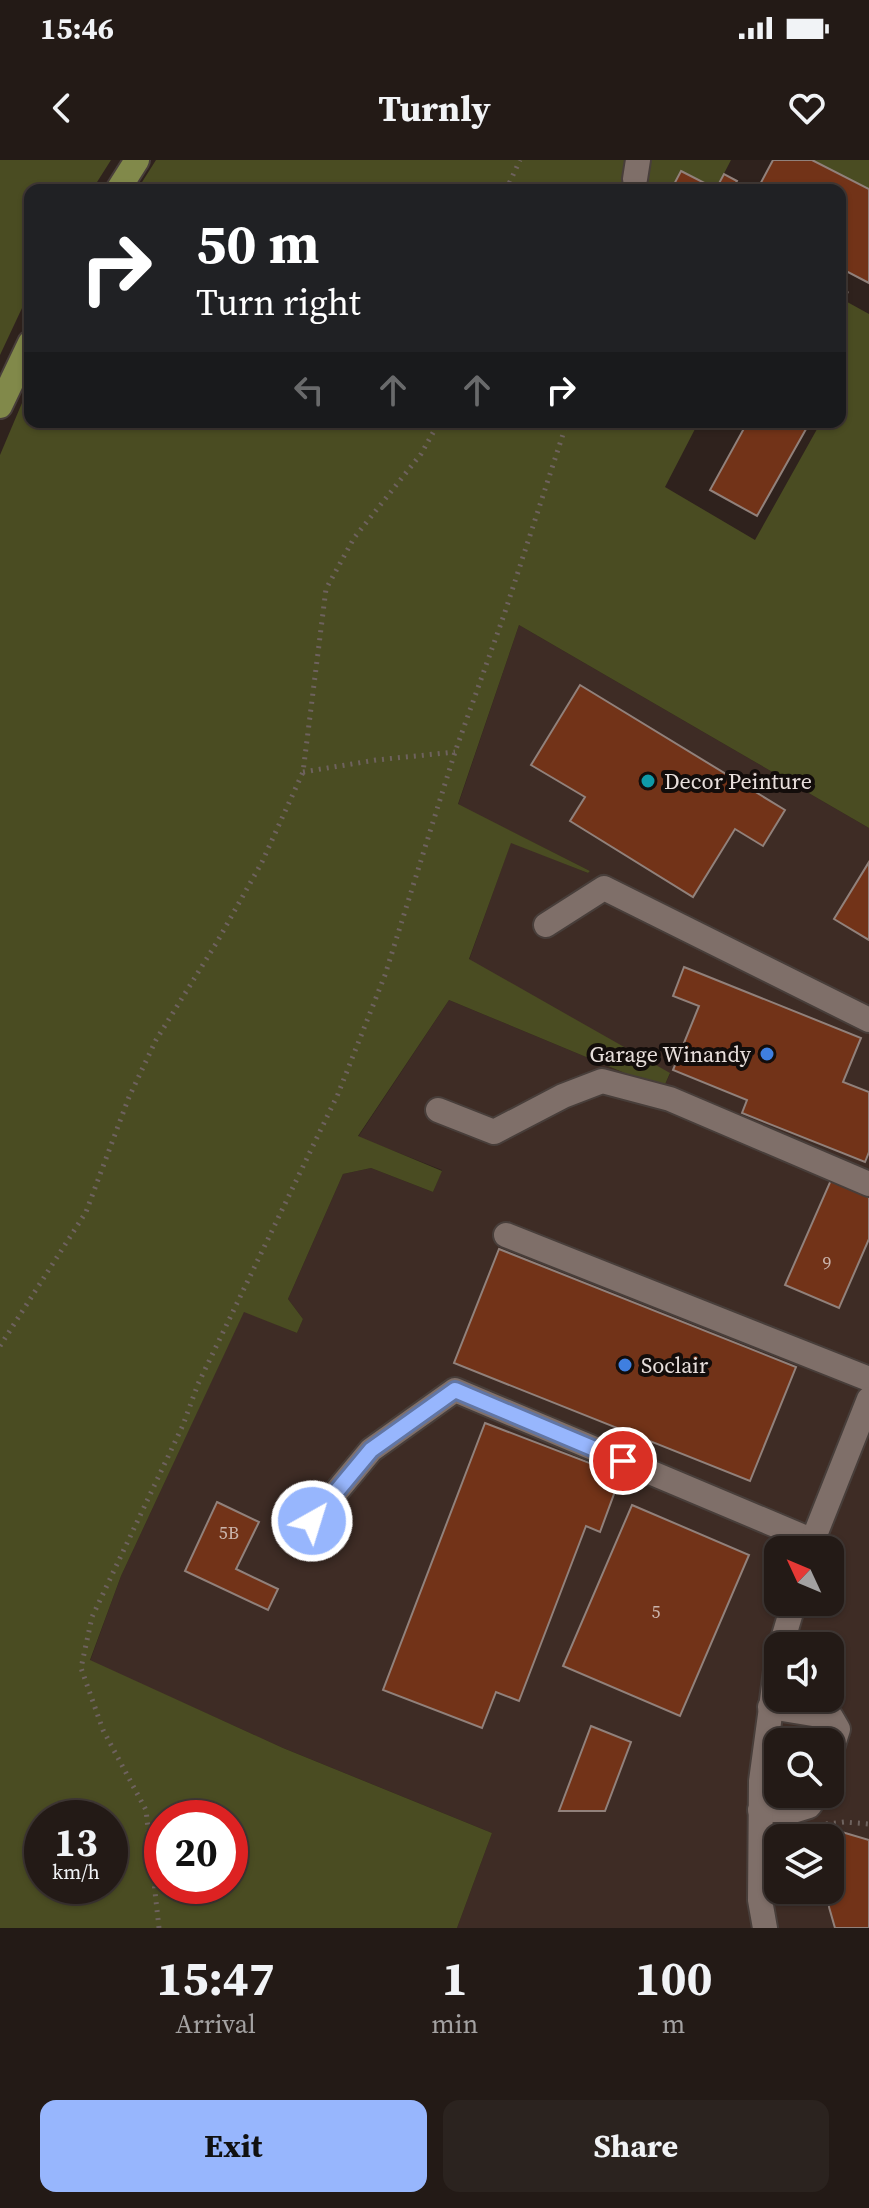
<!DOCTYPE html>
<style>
:root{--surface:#231a16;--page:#2b231f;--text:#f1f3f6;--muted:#a3a1a1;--line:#403835;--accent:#97b6fd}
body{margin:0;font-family:"Source Serif 4",serif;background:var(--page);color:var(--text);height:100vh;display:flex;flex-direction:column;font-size:30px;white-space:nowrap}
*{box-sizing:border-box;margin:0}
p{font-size:26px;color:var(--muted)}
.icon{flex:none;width:44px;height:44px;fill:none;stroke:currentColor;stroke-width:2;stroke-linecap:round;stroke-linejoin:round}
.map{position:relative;height:1768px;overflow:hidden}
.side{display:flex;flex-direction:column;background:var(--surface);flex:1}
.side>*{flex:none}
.guide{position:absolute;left:24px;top:24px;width:822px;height:244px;border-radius:16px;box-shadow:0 2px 6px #0004,0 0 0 2px var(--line);background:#202124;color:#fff;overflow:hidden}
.needle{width:52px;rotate:314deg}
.tools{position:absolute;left:764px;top:1376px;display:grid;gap:16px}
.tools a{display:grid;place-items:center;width:80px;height:80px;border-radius:16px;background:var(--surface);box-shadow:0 2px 6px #0004,0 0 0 2px var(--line);font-size:40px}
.speed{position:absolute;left:24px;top:1640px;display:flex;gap:16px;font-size:40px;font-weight:700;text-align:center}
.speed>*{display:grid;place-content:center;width:104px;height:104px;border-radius:50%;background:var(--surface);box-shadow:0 2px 6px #0004,0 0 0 2px var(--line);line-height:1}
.speed small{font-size:20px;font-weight:400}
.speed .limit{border:12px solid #d22;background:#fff;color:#111}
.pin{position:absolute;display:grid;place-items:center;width:68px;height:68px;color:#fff;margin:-34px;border:4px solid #fff;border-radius:50%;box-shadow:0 2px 8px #0007}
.me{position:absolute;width:88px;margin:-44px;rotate:39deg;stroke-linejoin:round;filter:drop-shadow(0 0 6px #0008)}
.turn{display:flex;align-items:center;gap:28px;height:168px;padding:0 40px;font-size:36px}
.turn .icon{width:104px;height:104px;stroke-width:2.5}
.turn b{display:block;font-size:56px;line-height:68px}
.lanes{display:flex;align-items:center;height:76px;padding:0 40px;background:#0003;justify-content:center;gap:40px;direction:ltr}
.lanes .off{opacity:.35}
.eta{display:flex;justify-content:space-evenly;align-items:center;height:136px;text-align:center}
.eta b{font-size:48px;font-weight:700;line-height:56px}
.primary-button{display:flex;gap:16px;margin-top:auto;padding:16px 40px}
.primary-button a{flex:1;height:92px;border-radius:16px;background:var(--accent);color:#111;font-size:32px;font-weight:700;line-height:92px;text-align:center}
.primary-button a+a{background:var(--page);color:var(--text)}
.status{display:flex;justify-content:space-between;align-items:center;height:56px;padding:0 40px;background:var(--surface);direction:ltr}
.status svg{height:22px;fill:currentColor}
header{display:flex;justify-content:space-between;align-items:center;height:104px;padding:0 40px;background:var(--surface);font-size:36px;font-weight:700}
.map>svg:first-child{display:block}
.built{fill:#3e2c25;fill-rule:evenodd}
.green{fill:#4a4c22;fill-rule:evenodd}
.building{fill:#723318;stroke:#91817b;stroke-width:2}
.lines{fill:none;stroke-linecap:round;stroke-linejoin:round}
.minor-casing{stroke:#483e3a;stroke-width:28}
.major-casing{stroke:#483e3a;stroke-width:28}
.path{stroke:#6e625e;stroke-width:5;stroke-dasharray:2 6;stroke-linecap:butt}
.minor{stroke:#7f6f69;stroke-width:24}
.major{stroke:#81894a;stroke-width:24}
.route-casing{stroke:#6276a4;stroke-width:20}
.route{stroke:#97b6fd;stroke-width:14}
.culture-dot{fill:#0f9aa8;stroke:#130d0b;stroke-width:3}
.shop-dot{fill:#3f7fe0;stroke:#130d0b;stroke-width:3}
.labels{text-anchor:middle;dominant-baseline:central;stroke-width:8;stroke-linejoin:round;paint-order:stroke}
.number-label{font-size:18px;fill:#cab4ab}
.poi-label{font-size:22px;fill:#e8dfdc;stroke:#130d0b;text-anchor:start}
</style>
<div class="status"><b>15:46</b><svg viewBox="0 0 49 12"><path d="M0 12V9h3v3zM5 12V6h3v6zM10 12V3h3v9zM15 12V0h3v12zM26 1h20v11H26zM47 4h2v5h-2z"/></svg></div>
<header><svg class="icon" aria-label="back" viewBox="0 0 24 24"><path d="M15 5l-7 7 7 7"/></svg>Turnly<svg class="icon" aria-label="heart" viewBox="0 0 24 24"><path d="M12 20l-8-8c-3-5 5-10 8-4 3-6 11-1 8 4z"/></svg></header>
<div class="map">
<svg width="869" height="1768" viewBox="0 0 869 1768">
<rect width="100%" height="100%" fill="#2f221d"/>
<path class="built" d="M519,465L869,668V1768H457L492,1673L283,1588L90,1501L121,1416L244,1151L297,1173L303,1159L288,1139L343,1014L371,1008L433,1032L442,1010L358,977L449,840L663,929L670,914L469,800L511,682L588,713L590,711L458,645ZM778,1390H830V1442H778ZM778,1486H830V1538H778ZM778,1582H830V1634H778ZM778,1678H830V1730H778Z"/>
<g class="green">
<path d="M0,0H111L92,30H30V131L0,195Z"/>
<path d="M156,0H731L716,29L650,30L641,27L640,30H137Z"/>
<path d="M812,0H869V29Z"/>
<path d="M840,138L869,154V668L519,465L458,644L590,711L588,713L511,683L469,799L670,913L663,929L449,840L358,976L442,1011L433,1032L371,1008L343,1014L288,1139L303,1159L297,1173L244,1152L121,1416L90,1500L283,1588L492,1673L457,1768H0V295L30,224V262H683L695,269L665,327L755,380L821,262H840ZM42,1658H110V1726H42ZM162,1658H230V1726H162Z"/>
</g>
<g class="building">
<path d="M773,0H812L869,29V123L840,108V30H757Z"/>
<path d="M681,11L716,29L724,14L737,21L732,30H671Z"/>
<path d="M745,262H810L757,356L710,330L747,263Z"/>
<path d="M580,525L785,650L763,686L735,669L693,737L570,661L585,637L531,605Z"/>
<path d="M869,702V780L834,759Z"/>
<path d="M684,807L861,878L843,922L869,932V992L865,1002L742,953L747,940L673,910L699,846L673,836Z"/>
<path d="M831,1020L869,1037V1079L839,1148L785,1125Z"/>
<path d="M499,1089L796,1207L750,1321L454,1203Z"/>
<path d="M485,1263L621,1315L600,1372L586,1366L519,1541L496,1532L482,1568L383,1530Z"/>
<path d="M217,1342L259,1362L236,1409L278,1429L268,1450L185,1411Z"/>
<path d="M632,1345L749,1395L680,1556L563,1506Z"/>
<path d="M591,1566L631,1582L605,1651H559Z"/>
<path d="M835,1670L869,1680V1768H835L829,1747L828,1730H830V1693Z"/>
</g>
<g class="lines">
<defs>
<g id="minor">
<path d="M635,19L638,0"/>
<path d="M546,765L604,728L869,860"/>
<path d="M438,950L494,972L563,936L602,921L670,939L869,1024"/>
<path d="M506,1075L869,1219"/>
<path d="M312,1361L371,1290L455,1230L811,1380"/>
<path d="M809,1390L869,1239"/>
<path d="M781,1486L794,1442"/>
<path d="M770,1547L831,1557L838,1569L830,1594"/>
<path d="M760,1650H796L809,1646L817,1634"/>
<path d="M765,1768L760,1740L761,1621L778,1496"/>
</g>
<g id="major">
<path d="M118,30L137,0"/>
<path d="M0,246L30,183"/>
</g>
</defs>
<use href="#minor" class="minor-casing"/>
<use href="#major" class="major-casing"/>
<g class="path">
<path d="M506,30L520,0"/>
<path d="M840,130L848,134"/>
<path d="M713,262L727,269"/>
<path d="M303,612L376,600L455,592"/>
<path d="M0,1186L86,1052L129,937L156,880L217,782L262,702L303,612L326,429L354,378L421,294L439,262"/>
<path d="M826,1664L844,1662L869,1664"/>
<path d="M159,1768L146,1650L103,1570L81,1508L92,1457L183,1265L198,1224L338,934L385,815L455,592L504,455L567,262"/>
</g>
<use href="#minor" class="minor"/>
<use href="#major" class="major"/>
</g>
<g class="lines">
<defs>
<path id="route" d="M312,1361L371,1290L455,1230L623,1301"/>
</defs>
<use href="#route" class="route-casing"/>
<use href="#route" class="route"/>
</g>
<circle class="culture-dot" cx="648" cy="621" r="8"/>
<g class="shop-dot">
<circle cx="767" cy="894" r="8"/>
<circle cx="625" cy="1205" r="8"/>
</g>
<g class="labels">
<g class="number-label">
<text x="827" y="1102">9</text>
<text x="229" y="1372">5B</text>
<text x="656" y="1451">5</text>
</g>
<g class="poi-label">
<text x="664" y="621">Decor Peinture</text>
<text x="751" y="894" text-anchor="end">Garage Winandy</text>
<text x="641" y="1205">Soclair</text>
</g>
</g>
</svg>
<div class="tools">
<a><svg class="needle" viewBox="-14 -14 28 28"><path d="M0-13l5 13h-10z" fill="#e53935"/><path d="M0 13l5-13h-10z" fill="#a3a1a1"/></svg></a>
<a><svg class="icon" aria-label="sound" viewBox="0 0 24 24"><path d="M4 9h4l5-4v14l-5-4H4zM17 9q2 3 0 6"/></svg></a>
<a><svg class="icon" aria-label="search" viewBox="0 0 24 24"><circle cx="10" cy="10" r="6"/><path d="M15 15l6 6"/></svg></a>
<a><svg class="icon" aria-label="layers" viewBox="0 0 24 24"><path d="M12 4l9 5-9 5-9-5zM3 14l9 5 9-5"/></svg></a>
</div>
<div class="speed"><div>13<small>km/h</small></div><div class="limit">20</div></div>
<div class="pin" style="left:623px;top:1301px;background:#d93025"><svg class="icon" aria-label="arrive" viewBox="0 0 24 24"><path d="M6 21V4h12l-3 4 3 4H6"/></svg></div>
<svg class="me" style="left:312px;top:1361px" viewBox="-20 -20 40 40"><circle r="17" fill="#97b6fd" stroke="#fff" stroke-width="3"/><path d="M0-11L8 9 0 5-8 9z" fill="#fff"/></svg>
<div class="guide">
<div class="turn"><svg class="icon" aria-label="right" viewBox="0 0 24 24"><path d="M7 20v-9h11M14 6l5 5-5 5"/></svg><div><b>50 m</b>Turn right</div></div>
<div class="lanes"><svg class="icon off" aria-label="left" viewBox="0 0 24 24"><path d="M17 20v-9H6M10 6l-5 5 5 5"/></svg><svg class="icon off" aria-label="ahead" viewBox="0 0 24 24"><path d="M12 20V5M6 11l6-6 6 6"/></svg><svg class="icon off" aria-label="ahead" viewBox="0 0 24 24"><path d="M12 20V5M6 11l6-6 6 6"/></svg><svg class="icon" aria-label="right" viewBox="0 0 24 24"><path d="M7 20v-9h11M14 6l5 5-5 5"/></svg></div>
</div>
</div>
<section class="side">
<div class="eta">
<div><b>15:47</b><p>Arrival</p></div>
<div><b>1</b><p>min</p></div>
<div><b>100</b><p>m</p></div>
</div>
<div class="primary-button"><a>Exit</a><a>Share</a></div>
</section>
